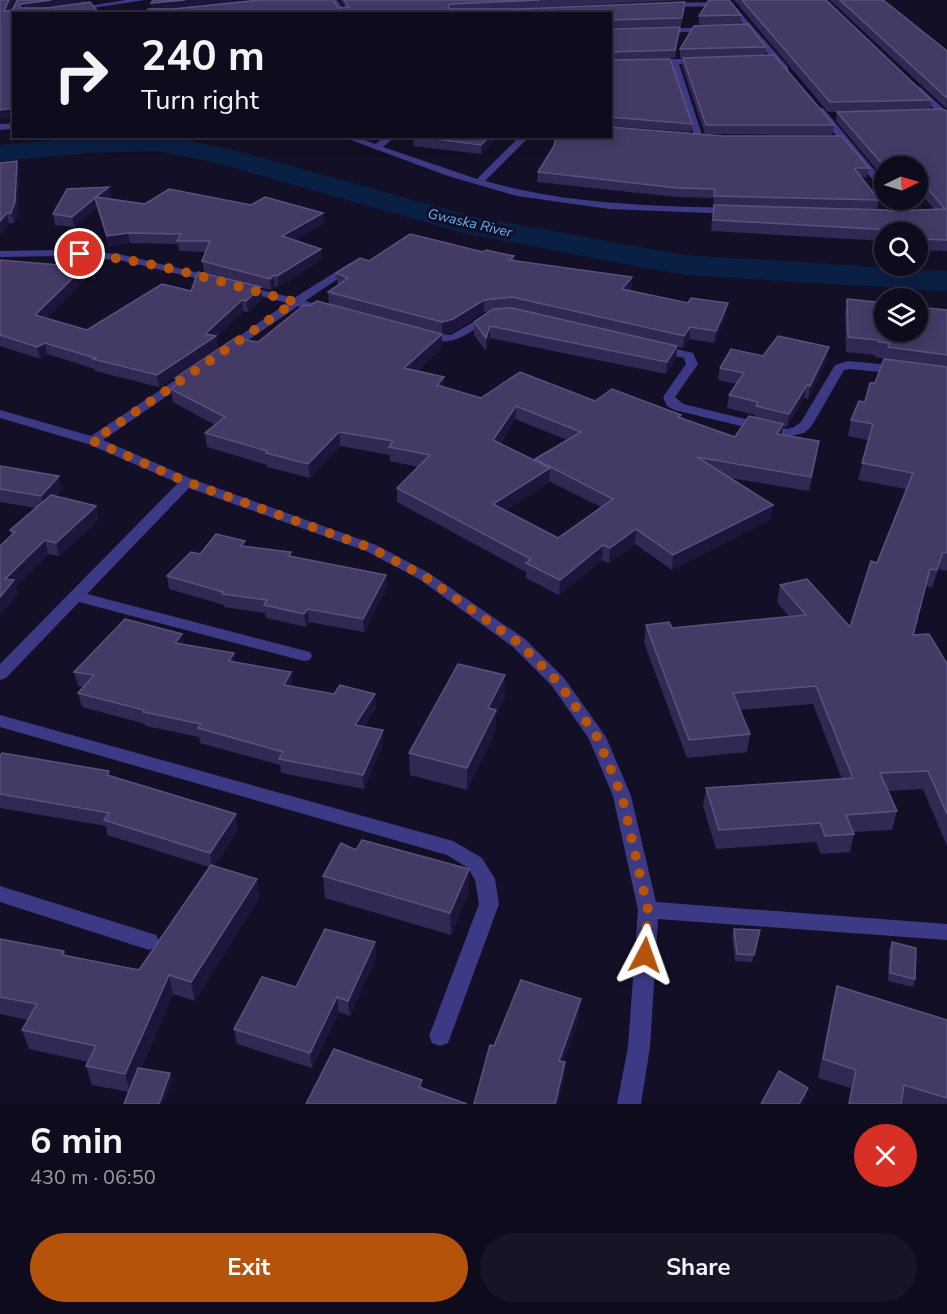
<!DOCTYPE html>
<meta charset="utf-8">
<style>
:root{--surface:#0e0b1c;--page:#171425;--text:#f1f3f6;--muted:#9b9ba3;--line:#2e2b3b;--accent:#b45309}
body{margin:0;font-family:"Nunito Sans",sans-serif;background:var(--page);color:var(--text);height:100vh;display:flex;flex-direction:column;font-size:22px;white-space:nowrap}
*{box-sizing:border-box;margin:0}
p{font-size:20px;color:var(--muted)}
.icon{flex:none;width:33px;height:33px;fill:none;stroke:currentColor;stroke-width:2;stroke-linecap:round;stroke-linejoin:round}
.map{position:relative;height:1104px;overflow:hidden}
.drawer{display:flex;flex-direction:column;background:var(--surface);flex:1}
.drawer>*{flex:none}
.hud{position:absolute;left:12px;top:12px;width:600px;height:126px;border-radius:0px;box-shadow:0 3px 15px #0003,0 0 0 2px var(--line);background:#0e0b1c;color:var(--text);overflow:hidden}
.needle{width:39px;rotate:85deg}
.buttons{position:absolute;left:874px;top:156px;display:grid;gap:12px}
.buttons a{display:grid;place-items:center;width:54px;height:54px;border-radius:50%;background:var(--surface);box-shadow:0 3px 15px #0003,0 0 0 2px var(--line);font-size:30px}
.pin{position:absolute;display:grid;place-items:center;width:51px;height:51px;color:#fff;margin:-26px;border:3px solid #fff;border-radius:50%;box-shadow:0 2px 6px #0007}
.me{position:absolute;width:66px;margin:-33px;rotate:4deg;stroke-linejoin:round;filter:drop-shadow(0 0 4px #0008)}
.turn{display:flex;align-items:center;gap:21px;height:126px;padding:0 30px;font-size:27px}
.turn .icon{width:78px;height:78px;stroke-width:2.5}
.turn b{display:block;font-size:42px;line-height:51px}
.round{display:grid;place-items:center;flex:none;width:63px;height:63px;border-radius:32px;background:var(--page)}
.summary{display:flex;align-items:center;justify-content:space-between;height:102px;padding:0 30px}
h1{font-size:36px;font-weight:700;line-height:45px}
.cta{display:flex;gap:12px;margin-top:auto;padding:12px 30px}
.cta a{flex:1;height:69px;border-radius:36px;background:var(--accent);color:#fff;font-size:24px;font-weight:700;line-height:69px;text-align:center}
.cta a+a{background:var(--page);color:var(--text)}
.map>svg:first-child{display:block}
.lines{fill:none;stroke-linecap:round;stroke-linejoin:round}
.river{fill:#0a1f44;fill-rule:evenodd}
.minor{fill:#3d3a85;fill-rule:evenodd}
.wall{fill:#312854;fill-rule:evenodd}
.shaded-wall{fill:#1d163a}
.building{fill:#433a66;stroke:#5a527e;stroke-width:1.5;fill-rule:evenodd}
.route{stroke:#b45309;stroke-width:10;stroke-dasharray:0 18}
.labels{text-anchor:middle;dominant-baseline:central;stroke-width:6;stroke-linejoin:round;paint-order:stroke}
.far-water-label{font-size:14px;font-style:italic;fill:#62b6ff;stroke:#130f26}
</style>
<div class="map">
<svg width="947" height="1104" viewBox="0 0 947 1104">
<rect width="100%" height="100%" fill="#130f26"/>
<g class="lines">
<path class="river" d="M166,136L227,148L471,216L684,255L947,271V291L684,275L467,234L213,162L155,151L90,153L0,161V145L90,137Z"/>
<g class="minor">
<path d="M16,0H22L13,17H7Z"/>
<path d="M126,0H145L73,11L69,9Z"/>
<path d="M331,0H337L347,14H340Z"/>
<path d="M731,2L788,67V71H782L728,6L666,7L663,5L666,3Z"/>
<path d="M715,27L712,31L661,33L657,31L661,29Z"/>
<path d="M674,59H703L707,61L703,63L679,64L703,138L702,140L695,138L671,64L610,66V62Z"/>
<path d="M914,87H920L947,112V120L914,91Z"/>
<path d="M817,108H823L885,183V192L882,191L817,112Z"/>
<path d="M14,123V129L0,130V124Z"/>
<path d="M340,136H354L375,144L386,136H396L383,147L477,179L520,136H530L485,181C566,204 650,206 733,208L738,211L733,214L609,209L517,196L448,176Z"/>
<path d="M889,200H899L905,208L902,215L876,217V213L894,210L895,208Z"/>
<path d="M60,250L119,254L220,278L222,280L216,283L119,260L60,256L0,257V251Z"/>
<path d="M350,263L355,266L354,268L305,301L333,309V313L298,306L228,354L224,355L218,351L287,303L238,290V286L242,285L294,298Z"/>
<path d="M489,313L493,314V318C464,335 457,347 421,339L419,336L425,332L451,335Z"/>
<path d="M656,344L693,353L698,364L675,397L683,404L787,429L794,427L801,422L835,365L848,361L900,366L906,370L900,374L849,369L844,370L811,427L804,433L787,437L674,410L667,406L663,397L686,364L684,358L652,351V345Z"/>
<path d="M192,369L196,370L198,373L196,376L103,440L192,479L376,545L429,573L525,639L564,678L606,737L631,796L656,902L947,924V940L658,919L650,1047L641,1104H617L628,1047L638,910L613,796L589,739L552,686L513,647L419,579L366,551L189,488L87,594L310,652L312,656L310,660L304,661L79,602L6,678L0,680V664L178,483L88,444L0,418V410L91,436Z"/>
<path d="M0,715L453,841L482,858L495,879L499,904L448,1043L440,1046L432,1043L429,1036L479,904L475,880L468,868L447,855L0,727Z"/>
<path d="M0,886L156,935L159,941L156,947L149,950L0,902Z"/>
</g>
</g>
<g class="wall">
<path d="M340,0H686L508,9L685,2L681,26L610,28V14L152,9L151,3L345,7Z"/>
<path d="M734,0H826L931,100L930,109L828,112Z"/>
<path d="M830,0H883L947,51V109Z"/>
<path d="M741,15L740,24L699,25V16Z"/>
<path d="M610,29L679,34L675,58L610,60Z"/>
<path d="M766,47L765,55L680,58V49Z"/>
<path d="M683,58L834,125L832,135L705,134L682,66Z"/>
<path d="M610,60L692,124L691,132L610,126Z"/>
<path d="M947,111V251L918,250V232H885V241L711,231L714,198L676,197L537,182L538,172L554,146L869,168L867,177H861L879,200L877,209L888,211L934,209L918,190V166H885V176H882L836,121L837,112Z"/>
<path d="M498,136L481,154L413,146V137Z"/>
<path d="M17,161L19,171L18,213L14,223H9L0,235Z"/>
<path d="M109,187L111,197L108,199L145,204L251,205L323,213L324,223L294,240L321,260L278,287L275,286L271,290L204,272L202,261L206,252L179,251L178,244L130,243L109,246L97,208L74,227L55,225L53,214Z"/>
<path d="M483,252L514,256V261L632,277L631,289L630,291L726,316L714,343L689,339L683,348L677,347L676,358L666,374L490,338L486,351L474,335V322L489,312H484L453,332L442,335V347L417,371L444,387L481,398L595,401L681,415L680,418L735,437L754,417L755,415L727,408L729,395L736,384L718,380L720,368L763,356L827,360L808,399L804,398L787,427L783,426L781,435L817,455L809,491L730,478L773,505L771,519L672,570L635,544L609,563L602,560L559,595L526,578V572L397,502V488L418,467L390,461V455L340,446L310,478L267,467V465L207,447L205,433L215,425L173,402L171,389L176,385L175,378L258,342L309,306L329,304L328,292L338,286L336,273L369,261ZM515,419L567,440L535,459V461L500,444ZM549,481L601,507L558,538L505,511L549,482Z"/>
<path d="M0,260L86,278L46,318L87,330L191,291L262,299L248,312L243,311L216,337L218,348L159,387L95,371V369L47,354L40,359L0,346Z"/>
<path d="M847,299L947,310V571L939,569L932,588L926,586L913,635L947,664V846L923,789L888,791L897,811L892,830L853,832L854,834L850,852L821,854L816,842L716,849L703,806L706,788L842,779L813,704L740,710L750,734L747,752L687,758L644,643L646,625L672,628L789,617L777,602L780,585L850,627L906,489L858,480L868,440L848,436L851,420L865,402L875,383L886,359L875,357V355L846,352L845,314Z"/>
<path d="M0,466L62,489L56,496L96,506L98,520L59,556L48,554L16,586L18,595L0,615L11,535L10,530L36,508L0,502Z"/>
<path d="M246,547L386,575L387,588L364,632L309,622L306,627L266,618L265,613L224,607V605L169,589L167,576L200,554Z"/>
<path d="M184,644L235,662L293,686L292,687L376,708L364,727L383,730V744L364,789L281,773L280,765L200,743L199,737L146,726L145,724L82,707L78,693L83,687L78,686L74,672Z"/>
<path d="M505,675V697L496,715L495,732L467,790L410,775L409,753Z"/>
<path d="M0,756L110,776L238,829L214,866L257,879L259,898L195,1001L173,994L141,1068L170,1073L172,1081L129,1092L92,1085L86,1066L88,1062L29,1049L22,1030L28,1020L0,1014V939L64,951L66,955L139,970L209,867L107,835L106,826L0,808Z"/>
<path d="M356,850L469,891L451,935L325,898L323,876Z"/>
<path d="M734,929L760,930L752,962L735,961L732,936Z"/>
<path d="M375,942L376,958L350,1016L339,1012L312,1068L237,1044L234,1029L296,987Z"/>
<path d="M892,942L915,979L913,987L888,981L889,950Z"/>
<path d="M837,986L947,1020V1104H848L851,1088L818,1078L832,1005Z"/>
</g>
<g class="shaded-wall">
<path d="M9,0H14L6,19L4,11Z"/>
<path d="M51,0H85L86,3L23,12L19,6L21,4Z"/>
<path d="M185,0H258L152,11L151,3Z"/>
<path d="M14,108V118L0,119V110Z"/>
<path d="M490,136H498L481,154V145Z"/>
<path d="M17,161L19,171L18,213L14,223L11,213Z"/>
<path d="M109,187L111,197L98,208L96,197Z"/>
<path d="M95,198L97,208L74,227L72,217Z"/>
<path d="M7,213L9,223L0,235V221Z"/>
<path d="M323,213L324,223L283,247L282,236Z"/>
<path d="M128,233L130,243L109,246L107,236Z"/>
<path d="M321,249V260L278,287L277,276Z"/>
<path d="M84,267L86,278L38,326L35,315Z"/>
<path d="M274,275L275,286L271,290L270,279Z"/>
<path d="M632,277L631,289L621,302L622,289Z"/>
<path d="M261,287L262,299L248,312L246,301Z"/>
<path d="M242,300L243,311L216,337L218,348L159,387L157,375L205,334Z"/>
<path d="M484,300V312L453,332L442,335V347L405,382L404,368L442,334V322Z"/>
<path d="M728,303L726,316L714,343L716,331Z"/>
<path d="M490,326V338L486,351V338Z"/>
<path d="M690,327L689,339L683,348L684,336Z"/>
<path d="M45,343L47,354L40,359L37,347Z"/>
<path d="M677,346L676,358L666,374L667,362Z"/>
<path d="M829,347L827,360L808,399L810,386Z"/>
<path d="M444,377V391L437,385Z"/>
<path d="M807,385L804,398L787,427L789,414Z"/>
<path d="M516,406L515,419L493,454V440Z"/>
<path d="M783,424L781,438L777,434Z"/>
<path d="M339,432L340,446L310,478L308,464Z"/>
<path d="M550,468L549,482L493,519V504Z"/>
<path d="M59,476L62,489L44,509L41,496Z"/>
<path d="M773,505L771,519L672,570L673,555Z"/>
<path d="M96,506L98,520L59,556L56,543Z"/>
<path d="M636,529L635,544L609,563L610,548Z"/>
<path d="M45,540L48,554L16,586L18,595L0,615V597L5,579Z"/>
<path d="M603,545L602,560L559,595L560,580Z"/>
<path d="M943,552L939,569L932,588L937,570Z"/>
<path d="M386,575L387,588L364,632L363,619Z"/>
<path d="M308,609L309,622L306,627L304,614Z"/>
<path d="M182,634L185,648L175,643Z"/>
<path d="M234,653L236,667L229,661Z"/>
<path d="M291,672L293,686L286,700L284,685Z"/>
<path d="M505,675V697L496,715L495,732L467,790V768L488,708Z"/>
<path d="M375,694L376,708L356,739L355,725Z"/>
<path d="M383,730V744L364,789L363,775Z"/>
<path d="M236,814L238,829L212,868L210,853Z"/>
<path d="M469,869V891L451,935L450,913Z"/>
<path d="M257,879L259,898L195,1001L191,982Z"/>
<path d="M375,942L376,958L350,1016L348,1001Z"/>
<path d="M169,975L173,994L130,1093L125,1074Z"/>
<path d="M337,997L339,1012L312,1068L310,1053Z"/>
<path d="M581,999L579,1018L558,1079L559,1061Z"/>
<path d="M565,1062L564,1081L558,1104H555Z"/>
<path d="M170,1073L172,1081L163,1104H159Z"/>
<path d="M422,1080L423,1098L419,1087Z"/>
<path d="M808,1088L804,1104H799Z"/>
</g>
<g class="building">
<path d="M0,0H9L4,11L13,10L18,0H51L21,4L19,6L21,8H47L90,2L100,14H14V108L0,110Z"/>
<path d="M153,0H185L151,3Z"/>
<path d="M260,0H333L338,8L349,7L344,0H540L450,4L448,7L450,9H519L685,2L682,18L610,20V14H146L148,9H173Z"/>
<path d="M709,0H729L741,15L699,16Z"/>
<path d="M742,0H826L931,100L830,102Z"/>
<path d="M840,0H883L947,51V98Z"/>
<path d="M748,24L766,47L680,49L694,26Z"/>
<path d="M680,27L675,50L610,52V29Z"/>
<path d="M774,55L834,125H706L683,58Z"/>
<path d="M670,59L692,124L610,117V60Z"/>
<path d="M942,109L947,111V240L918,239V232H894L892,230L713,220L714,205L887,210L888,211L945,209L918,177V166H909L907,165L884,166L837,112Z"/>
<path d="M610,127L723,136H842L869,168H854L879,200L714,196L715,189L677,188L538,172L554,146L556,136H610Z"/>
<path d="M413,136H490L481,145Z"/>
<path d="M17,161L15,202L11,213H7L0,221V163Z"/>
<path d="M109,187L96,197L145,204L169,189L251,205L265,197L323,213L282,236L321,249L277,276L274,275L270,279L202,261L210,241H177L181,234L128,233L107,236L95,198L72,217L53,214L67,189Z"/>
<path d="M410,234L483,252L486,250L514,256L509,260L632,277L622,289L688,303L691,298L728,303L716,331L690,327L684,336L512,297L484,300L453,319L442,322L328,292L348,278L336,273L360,258L369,261Z"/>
<path d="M0,260L84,267L35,315L87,330L162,284L191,291L198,272L261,287L246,301L242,300L205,334L216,336L157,375L93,359L95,358L45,343L37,347L0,335Z"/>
<path d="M847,299L885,303V332H918V307L947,310V355L888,347L889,343L878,342V340L848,337Z"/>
<path d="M317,301L442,334L404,368L444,377L437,385L481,398L520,372L595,401L612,389L681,415L678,417L735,437L749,416L783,424L777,434L819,441L811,477L697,457L773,505L673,555L636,529L610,548L603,545L560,580L526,563L531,559L397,488L430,455L389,447L393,441L339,432L308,464L266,453L267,451L205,433L225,417L171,389L182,380L175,378L235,338L258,342L304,305L309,306ZM516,406L581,432L535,459L613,499L558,538L493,504L550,468L493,440Z"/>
<path d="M512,308L677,346L667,362L490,326L486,338L474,322L493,309Z"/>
<path d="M778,336L829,347L810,386L807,385L789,414L756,406L758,402L729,395L744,373L720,368L731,349L763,356Z"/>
<path d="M884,359L947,367V553L943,552L937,570L930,569L913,635L929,634L947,664V814L928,771L880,773L897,811L846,815L854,834L825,836L820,823L719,830L706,788L853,778L816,686L733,693L750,734L689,740L646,625L669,622L672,628L806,615L780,585L807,579L850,627L871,561L877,563L913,473L862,463L873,424L851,420L859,401L865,402L870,383H875Z"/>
<path d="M0,466L59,476L41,496L0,489Z"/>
<path d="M51,495L96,506L56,543L45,540L5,579L14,580L0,597V546L15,532L10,530Z"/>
<path d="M216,534L245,541L241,546L291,552L289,556L386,575L363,619L308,609L304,614L264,605L267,600L222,594L223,592L167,576L191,552L200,554Z"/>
<path d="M125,619L182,634L175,643L234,653L229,661L291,672L284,685L334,694L340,685L375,694L355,725L383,730L363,775L279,759L283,752L198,728L201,724L143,712L144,710L78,693L94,675L74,672Z"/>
<path d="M458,664L505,675L488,708L496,710L467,768L409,753Z"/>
<path d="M2,753L109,771L107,775L236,814L210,853L104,820L109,813L0,794V756Z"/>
<path d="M362,840L469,869L450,913L323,876L341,843L356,850Z"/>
<path d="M211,865L257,879L191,982L169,975L125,1074L86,1066L96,1046L22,1030L37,1004L0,997V939L64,951L62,955L139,970Z"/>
<path d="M325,929L375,942L348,1001L337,997L310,1053L234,1029L262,977L296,987Z"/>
<path d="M734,929L760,930L754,955L737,954Z"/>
<path d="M892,942L916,948L915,979L890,973Z"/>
<path d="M521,980L581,999L559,1061L565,1062L555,1104H474L490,1045L494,1046Z"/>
<path d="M837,986L947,1020V1098L904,1085L901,1104H849L856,1070L823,1059Z"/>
<path d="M334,1049L422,1080L419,1087L467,1104H306Z"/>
<path d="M138,1068L170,1073L159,1104H124Z"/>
<path d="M779,1071L808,1088L799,1104H761Z"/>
</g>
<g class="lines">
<path class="route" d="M80,254C154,260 224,283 295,302L93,441L187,482L371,548L424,576L519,643L558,682L597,737L622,796L648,910L645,955"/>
</g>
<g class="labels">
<g class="far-water-label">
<text transform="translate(470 223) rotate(13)">Gwaska River</text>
</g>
</g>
</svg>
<div class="buttons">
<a><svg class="needle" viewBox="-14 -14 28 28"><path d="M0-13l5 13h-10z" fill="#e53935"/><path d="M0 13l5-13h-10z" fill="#9b9ba3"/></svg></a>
<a><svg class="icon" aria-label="search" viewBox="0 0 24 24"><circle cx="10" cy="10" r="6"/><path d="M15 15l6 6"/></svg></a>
<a><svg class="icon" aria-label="layers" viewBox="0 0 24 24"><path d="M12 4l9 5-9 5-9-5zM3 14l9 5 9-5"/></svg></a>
</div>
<div class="pin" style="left:80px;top:254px;background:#d93025"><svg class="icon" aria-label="arrive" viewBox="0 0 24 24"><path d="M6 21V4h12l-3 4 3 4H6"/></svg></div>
<svg class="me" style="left:645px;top:955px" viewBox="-20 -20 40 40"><path d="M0-17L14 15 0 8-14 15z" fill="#b45309" stroke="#fff" stroke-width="4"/></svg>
<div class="hud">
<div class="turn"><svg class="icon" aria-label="right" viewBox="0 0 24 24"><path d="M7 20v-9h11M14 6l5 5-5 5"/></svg><div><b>240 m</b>Turn right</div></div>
</div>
</div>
<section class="drawer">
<div class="summary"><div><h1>6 min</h1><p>430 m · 06:50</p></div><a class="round" style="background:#d93025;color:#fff"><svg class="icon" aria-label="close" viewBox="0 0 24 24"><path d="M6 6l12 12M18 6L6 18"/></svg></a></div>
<div class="cta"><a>Exit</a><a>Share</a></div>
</section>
